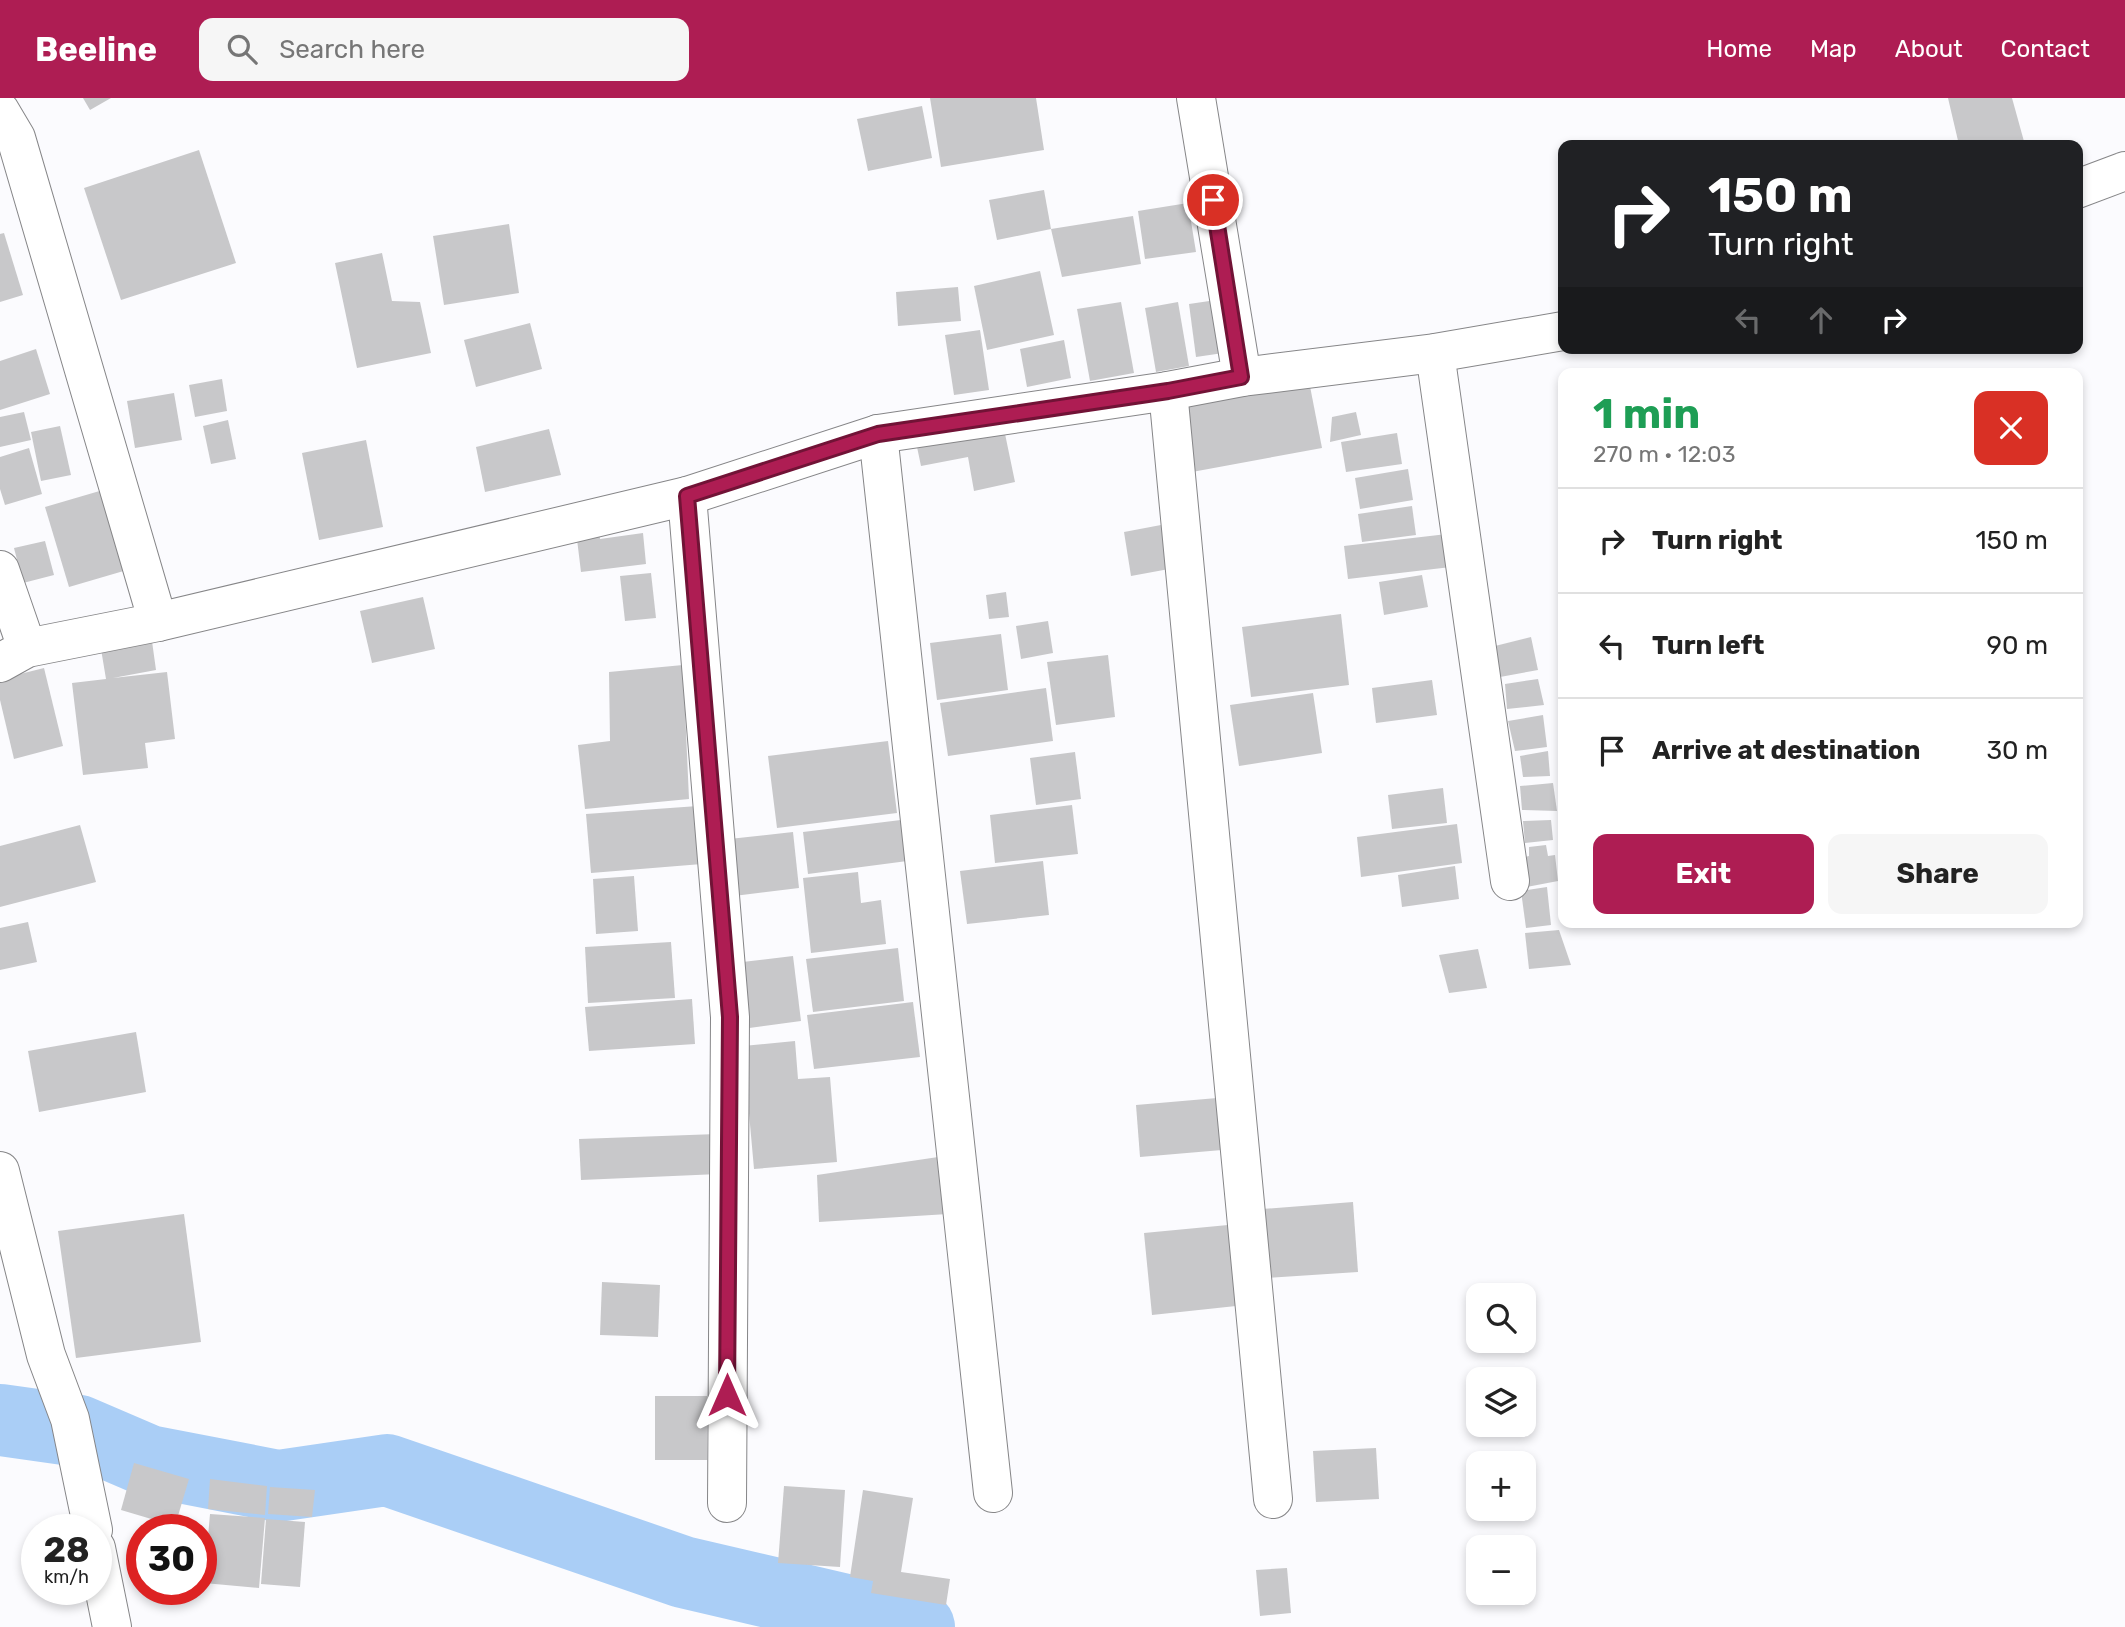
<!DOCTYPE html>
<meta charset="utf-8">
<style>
:root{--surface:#fff;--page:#f6f6f6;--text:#222;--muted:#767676;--line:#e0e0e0;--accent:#ae1d53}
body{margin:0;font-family:Rubik,sans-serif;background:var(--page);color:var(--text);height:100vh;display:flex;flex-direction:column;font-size:26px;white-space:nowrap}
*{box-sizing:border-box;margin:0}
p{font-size:23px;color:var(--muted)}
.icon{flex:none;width:38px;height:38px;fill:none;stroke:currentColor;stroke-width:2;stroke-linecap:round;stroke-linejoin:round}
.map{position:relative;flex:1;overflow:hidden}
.side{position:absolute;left:1558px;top:270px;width:525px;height:560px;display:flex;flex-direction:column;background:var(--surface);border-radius:14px;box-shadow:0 4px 10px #0003}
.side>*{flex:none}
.top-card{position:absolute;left:1558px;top:42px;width:525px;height:214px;border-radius:14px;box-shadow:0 4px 10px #0003;background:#202124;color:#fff;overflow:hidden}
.controls{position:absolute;left:1466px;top:1185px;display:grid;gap:14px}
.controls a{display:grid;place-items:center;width:70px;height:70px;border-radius:14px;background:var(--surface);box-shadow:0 4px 10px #0003;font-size:35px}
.speed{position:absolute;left:21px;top:1416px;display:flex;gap:14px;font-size:35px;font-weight:700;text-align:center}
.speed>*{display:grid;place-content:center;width:91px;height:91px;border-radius:50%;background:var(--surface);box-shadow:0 4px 10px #0003;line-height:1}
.speed small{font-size:18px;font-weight:400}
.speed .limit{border:10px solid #d22;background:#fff;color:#111}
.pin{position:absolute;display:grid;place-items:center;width:60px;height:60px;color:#fff;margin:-30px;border:4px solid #fff;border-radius:50%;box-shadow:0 2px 7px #0007}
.me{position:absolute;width:77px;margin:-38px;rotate:0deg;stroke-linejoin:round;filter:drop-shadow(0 0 5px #0008)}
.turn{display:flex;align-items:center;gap:24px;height:147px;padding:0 35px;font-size:32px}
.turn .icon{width:91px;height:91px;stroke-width:2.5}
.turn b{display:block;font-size:49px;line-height:60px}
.lanes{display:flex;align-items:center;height:66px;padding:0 35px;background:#0003;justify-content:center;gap:35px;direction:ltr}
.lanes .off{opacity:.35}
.round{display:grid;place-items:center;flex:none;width:74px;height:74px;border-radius:14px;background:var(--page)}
.summary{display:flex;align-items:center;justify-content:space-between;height:119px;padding:0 35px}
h1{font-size:42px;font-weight:700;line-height:52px;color:#1e9e55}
.action{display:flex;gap:14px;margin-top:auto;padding:14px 35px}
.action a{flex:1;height:80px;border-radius:14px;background:var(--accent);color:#fff;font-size:28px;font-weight:700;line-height:80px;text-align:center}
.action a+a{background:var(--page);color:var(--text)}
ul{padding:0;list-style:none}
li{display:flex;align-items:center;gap:21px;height:105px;padding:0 35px;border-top:2px solid var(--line)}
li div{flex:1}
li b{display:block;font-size:26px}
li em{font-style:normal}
header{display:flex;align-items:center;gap:42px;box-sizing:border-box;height:98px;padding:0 35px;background:var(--accent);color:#fff}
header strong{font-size:33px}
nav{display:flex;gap:38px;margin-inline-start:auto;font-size:24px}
.search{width:490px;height:63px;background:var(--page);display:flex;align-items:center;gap:18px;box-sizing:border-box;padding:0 24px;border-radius:14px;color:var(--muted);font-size:26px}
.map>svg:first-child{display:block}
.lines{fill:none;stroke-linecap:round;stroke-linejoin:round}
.river{stroke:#aacef6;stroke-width:72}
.building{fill:#c8c8ca}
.minor-casing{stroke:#868688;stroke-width:40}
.tertiary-casing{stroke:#868688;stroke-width:40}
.minor{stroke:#fff;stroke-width:38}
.tertiary{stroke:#fff;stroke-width:38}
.route-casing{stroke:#711336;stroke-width:18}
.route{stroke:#ae1d53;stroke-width:12}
</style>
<header>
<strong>Beeline</strong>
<div class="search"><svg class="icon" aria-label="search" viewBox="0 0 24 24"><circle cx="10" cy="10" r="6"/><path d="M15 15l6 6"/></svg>Search here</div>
<nav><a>Home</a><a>Map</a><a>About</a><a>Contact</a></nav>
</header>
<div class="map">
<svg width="2125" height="1529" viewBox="0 0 2125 1529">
<rect width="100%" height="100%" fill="#fbfbfe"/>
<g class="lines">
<path class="river" d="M0,1322L79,1333L149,1363L278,1388L387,1372L683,1474L919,1529"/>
</g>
<g class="building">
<path d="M83,0H111L90,12Z"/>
<path d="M930,0H1036L1044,52L941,69Z"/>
<path d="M1948,0H2012L2025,47H1959Z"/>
<path d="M922,8L932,60L868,73L857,21Z"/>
<path d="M199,52L236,165L121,202L84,90Z"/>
<path d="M1044,92L1051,131L997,142L989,102Z"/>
<path d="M1188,105L1196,154L1145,161L1138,113Z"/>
<path d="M1133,118L1141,166L1062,179L1051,131Z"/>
<path d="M509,126L519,195L444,207L433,138Z"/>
<path d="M4,135L23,197L0,204V136Z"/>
<path d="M382,155L392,203L420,204L431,255L357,270L335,165Z"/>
<path d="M1040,173L1054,237L987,252L974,188Z"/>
<path d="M958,189L961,223L898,228L896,194Z"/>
<path d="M1223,201L1230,254L1196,259L1189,206Z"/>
<path d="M1121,204L1134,275L1090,283L1077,211Z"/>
<path d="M1178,204L1189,268L1156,274L1145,210Z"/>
<path d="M530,225L542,271L476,289L464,242Z"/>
<path d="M980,232L989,292L954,297L945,237Z"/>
<path d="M1064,242L1071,280L1027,289L1020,251Z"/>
<path d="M36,251L50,296L0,312V263Z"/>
<path d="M1308,278L1322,350L1192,374L1179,301Z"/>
<path d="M222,281L227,313L195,319L189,287Z"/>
<path d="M174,295L182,342L135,350L127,303Z"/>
<path d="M24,314L31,342L0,349V319Z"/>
<path d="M1356,314L1361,337L1330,344L1332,319Z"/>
<path d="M228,322L236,361L211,366L203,328Z"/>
<path d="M60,328L71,377L41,383L31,334Z"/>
<path d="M549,331L561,377L485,394L476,349Z"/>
<path d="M1004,331L1015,384L974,393L968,359L921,368L917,349Z"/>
<path d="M1397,335L1402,366L1346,374L1341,344Z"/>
<path d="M366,342L383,429L319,442L302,355Z"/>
<path d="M29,350L42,396L5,407L0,391V359Z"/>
<path d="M1408,371L1413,402L1360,411L1355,380Z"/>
<path d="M103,392L127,472L69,489L45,409Z"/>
<path d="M1412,408L1416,437L1362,444L1358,416Z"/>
<path d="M598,422L600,441L643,435L646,466L581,474L575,425Z"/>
<path d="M1161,427L1169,471L1131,478L1124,434Z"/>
<path d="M1447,436L1451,469L1348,481L1344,448Z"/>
<path d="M45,443L54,477L23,485L14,450Z"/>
<path d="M651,475L656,520L625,523L620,478Z"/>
<path d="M1422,477L1428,509L1384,517L1379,484Z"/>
<path d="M1006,494L1009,519L989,521L986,497Z"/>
<path d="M423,499L435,551L372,565L360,513Z"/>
<path d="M1341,516L1349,587L1251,599L1242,529Z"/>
<path d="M1048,523L1053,555L1021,561L1016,528Z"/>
<path d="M151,536L156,572L113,580L167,574L175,641L145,645L148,670L83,677L72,585L106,581L100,545Z"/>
<path d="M1001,536L1008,592L937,602L930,545Z"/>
<path d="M1531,539L1538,572L1500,579L1495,548Z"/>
<path d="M1108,557L1115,619L1056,627L1047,564Z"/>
<path d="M683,567L689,701L585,711L578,647L610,643L609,574Z"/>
<path d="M44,570L63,648L14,661L0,602V581Z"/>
<path d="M1538,581L1544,607L1507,611L1505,586Z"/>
<path d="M1432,582L1437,617L1376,625L1372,590Z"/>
<path d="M1046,590L1053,643L948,658L940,605Z"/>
<path d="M1313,595L1322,655L1239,668L1230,607Z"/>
<path d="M1543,617L1547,649L1515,653L1508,623Z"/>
<path d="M888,643L897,715L777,730L768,658Z"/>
<path d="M1548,653L1550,678L1523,679L1520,658Z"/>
<path d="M1075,654L1081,701L1036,707L1030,660Z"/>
<path d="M1553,685L1557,713L1522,712L1520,688Z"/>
<path d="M1443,690L1447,725L1392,731L1388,697Z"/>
<path d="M1072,707L1078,756L995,765L990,717Z"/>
<path d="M698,708L702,766L591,775L586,716Z"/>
<path d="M909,721L915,762L808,776L803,734Z"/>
<path d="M1551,722L1553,742L1525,745L1523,723Z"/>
<path d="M1457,726L1462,765L1361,779L1357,739Z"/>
<path d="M80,727L96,784L0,809V748Z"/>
<path d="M793,734L799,790L726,799L720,742Z"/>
<path d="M1546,747L1548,758L1555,757L1558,783L1521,790L1518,761L1529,758V749Z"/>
<path d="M1043,763L1049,817L967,826L960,773Z"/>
<path d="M1455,768L1459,801L1402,809L1398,777Z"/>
<path d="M858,774L861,805L881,802L886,846L811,855L803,780Z"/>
<path d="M634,778L638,833L596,836L593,781Z"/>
<path d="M1547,789L1551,827L1526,830L1521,793Z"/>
<path d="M28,824L37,864L0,872V830Z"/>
<path d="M1559,832L1571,867L1529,871L1525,835Z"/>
<path d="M671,844L675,900L588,905L585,849Z"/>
<path d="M898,850L904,903L813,914L806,861Z"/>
<path d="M1478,851L1487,890L1449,895L1439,857Z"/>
<path d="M793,858L801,923L742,931L734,865Z"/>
<path d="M692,901L695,946L589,953L585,909Z"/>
<path d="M913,904L920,959L814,971L807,917Z"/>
<path d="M136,934L146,994L39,1014L28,953Z"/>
<path d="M795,943L798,981L830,979L837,1064L754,1071L743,948Z"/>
<path d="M1217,1000L1222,1052L1140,1059L1136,1007Z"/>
<path d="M717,1036L719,1076L581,1082L579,1041Z"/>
<path d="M945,1058L948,1116L819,1124L817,1077Z"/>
<path d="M1353,1104L1358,1174L1267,1180L1262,1111Z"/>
<path d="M184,1116L201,1244L76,1260L58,1133Z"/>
<path d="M1228,1127L1236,1208L1152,1217L1144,1135Z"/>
<path d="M602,1184L660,1187L658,1239L600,1237Z"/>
<rect x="655" y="1298" width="52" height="64"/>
<path d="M1376,1350L1379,1401L1316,1404L1313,1353Z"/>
<path d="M134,1365L189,1381L175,1428L121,1412Z"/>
<path d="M210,1381L267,1388L265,1417L208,1411Z"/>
<path d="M784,1388L845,1392L840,1469L778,1465Z"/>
<path d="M270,1389L315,1392L312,1419L268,1416Z"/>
<path d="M863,1392L913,1400L901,1474L950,1481L946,1507L871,1495L873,1483L850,1479Z"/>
<path d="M210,1416L265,1420L259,1490L204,1485Z"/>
<path d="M266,1421L305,1424L300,1489L261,1486Z"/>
<path d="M139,1447H142V1478L132,1476Z"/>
<path d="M1287,1470L1291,1515L1260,1518L1256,1472Z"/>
</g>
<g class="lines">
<defs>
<g id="minor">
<path d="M1196,0L1242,279"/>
<path d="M0,13L16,40L158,524"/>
<path d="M1435,255L1510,783"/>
<path d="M1168,293L1273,1401"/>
<path d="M878,336L993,1395"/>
<path d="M687,398L730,919L727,1405"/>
<path d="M0,472L27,550"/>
<path d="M0,1073L46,1257L70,1321L93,1432"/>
<path d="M96,1450L112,1529"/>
</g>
<g id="tertiary">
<path d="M2077,91L2125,73"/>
<path d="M0,565L27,550L158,524L687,398L878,336L1168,293L1242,279L1435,255L1563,233"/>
</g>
</defs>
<use href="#minor" class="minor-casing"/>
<use href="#tertiary" class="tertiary-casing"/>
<use href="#minor" class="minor"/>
<use href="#tertiary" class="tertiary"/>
</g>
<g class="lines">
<defs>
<path id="route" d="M727,1297L730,919L687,398L878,336L1168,293L1241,279L1213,102"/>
</defs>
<use href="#route" class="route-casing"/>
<use href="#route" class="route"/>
</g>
</svg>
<div class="controls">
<a><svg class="icon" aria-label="search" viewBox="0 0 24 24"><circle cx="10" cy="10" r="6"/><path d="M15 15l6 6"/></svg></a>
<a><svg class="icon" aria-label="layers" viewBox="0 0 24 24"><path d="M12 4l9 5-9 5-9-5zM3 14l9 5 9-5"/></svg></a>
<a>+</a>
<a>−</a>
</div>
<div class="speed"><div>28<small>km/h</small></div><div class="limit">30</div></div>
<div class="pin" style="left:1213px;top:102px;background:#d93025"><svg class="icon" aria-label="arrive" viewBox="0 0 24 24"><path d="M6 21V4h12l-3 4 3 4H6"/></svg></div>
<svg class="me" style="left:727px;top:1297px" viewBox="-20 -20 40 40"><path d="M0-17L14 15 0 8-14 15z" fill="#ae1d53" stroke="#fff" stroke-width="4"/></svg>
<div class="top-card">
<div class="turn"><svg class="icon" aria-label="right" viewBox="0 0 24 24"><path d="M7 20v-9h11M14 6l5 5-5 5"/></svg><div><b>150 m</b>Turn right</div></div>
<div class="lanes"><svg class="icon off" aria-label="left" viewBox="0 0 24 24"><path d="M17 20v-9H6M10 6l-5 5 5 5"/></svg><svg class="icon off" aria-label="ahead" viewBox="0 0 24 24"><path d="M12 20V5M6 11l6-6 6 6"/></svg><svg class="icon" aria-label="right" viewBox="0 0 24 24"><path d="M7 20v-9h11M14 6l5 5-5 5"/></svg></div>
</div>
<section class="side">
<div class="summary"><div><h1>1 min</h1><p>270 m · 12:03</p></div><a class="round" style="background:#d93025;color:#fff"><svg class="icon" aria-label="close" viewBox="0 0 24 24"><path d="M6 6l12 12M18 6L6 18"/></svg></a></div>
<ul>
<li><svg class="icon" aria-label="right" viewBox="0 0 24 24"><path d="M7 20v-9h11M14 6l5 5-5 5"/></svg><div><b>Turn right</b></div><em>150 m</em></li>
<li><svg class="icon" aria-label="left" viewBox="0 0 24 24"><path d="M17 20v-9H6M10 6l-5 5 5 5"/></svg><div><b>Turn left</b></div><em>90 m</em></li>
<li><svg class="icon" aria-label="arrive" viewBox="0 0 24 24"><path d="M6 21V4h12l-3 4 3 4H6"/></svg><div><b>Arrive at destination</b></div><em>30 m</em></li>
</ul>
<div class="action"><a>Exit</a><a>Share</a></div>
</section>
</div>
